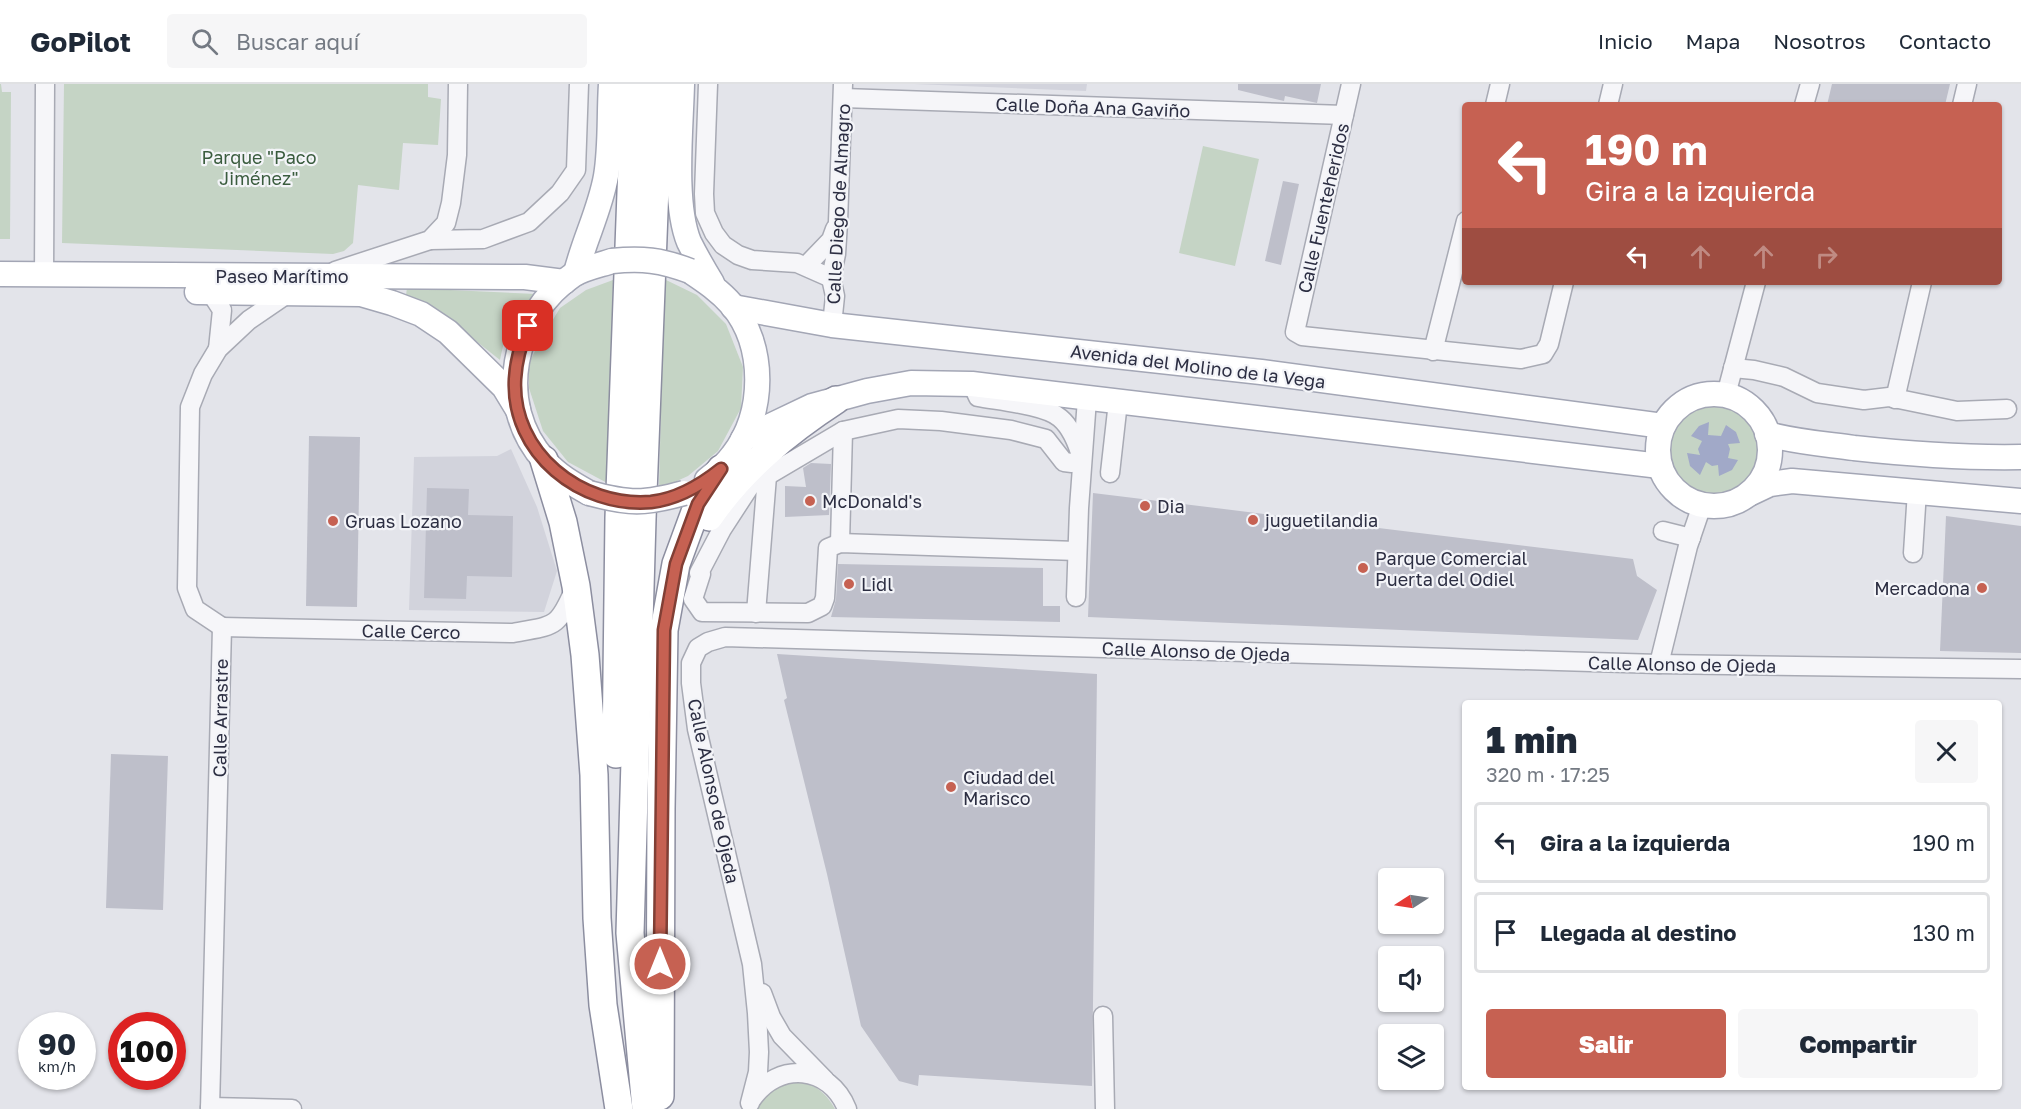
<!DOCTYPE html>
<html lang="es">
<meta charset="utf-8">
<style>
:root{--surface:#fff;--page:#f6f6f7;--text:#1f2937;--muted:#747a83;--line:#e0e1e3;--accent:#c66152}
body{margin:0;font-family:"Golos Text",sans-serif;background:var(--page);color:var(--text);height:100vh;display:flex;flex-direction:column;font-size:22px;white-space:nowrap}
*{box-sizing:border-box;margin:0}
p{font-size:20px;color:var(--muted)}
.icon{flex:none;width:33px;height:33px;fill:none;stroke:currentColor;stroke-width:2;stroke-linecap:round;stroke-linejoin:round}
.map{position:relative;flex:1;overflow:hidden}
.details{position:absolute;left:1462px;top:616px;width:540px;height:390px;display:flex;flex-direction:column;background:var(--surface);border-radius:6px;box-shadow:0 2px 4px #0004}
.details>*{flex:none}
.guide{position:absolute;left:1462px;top:18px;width:540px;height:183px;border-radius:6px;box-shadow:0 2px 4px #0004;background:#c66152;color:#fff;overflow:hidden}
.needle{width:39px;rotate:258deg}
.buttons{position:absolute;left:1378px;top:784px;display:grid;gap:12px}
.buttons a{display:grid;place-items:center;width:66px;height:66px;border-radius:6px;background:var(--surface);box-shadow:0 2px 4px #0004;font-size:30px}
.speed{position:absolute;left:18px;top:928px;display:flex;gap:12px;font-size:30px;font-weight:700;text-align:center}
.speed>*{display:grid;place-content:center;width:78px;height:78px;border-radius:50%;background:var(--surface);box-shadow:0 2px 4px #0004;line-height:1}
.speed small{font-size:15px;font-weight:400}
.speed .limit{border:9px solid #d22;background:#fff;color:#111}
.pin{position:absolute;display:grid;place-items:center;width:51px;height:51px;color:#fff;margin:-26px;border-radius:12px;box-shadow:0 3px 9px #0006}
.me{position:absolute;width:66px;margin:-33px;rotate:0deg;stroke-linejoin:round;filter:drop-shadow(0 0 4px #0008)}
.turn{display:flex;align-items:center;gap:21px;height:126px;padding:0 24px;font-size:27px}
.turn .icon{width:78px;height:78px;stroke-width:2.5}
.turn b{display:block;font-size:42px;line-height:51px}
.lanes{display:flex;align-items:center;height:57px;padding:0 24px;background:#0003;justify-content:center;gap:30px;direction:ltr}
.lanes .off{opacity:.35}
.round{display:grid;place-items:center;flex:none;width:63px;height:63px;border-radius:6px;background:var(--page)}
.headline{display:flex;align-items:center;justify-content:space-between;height:102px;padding:0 24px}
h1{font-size:36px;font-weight:800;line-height:45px}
.primary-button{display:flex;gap:12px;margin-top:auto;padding:12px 24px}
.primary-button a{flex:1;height:69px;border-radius:6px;background:var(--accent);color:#fff;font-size:24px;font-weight:800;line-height:69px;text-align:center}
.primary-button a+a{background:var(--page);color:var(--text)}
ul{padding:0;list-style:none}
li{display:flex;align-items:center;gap:18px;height:81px;margin:0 12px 9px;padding:0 12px;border:3px solid var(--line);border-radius:6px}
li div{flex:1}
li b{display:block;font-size:22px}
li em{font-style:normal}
header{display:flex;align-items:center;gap:36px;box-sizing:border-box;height:84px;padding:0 30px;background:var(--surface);border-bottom:2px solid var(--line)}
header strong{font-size:28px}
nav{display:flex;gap:33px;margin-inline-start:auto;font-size:21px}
.search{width:420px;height:54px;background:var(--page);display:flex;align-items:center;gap:15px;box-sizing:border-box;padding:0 21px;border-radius:6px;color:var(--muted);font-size:22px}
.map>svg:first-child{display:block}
.built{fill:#d2d3dc}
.green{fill:#c5d4c5}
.water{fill:#a1a9c8}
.building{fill:#bebfca}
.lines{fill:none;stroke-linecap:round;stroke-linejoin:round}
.minor-casing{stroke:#a8aab4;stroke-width:21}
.major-casing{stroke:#a3a6b5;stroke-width:27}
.highway-casing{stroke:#8c8ea0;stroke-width:30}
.minor{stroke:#f6f6f9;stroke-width:18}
.major{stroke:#fff;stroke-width:24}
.highway{stroke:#fff;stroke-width:27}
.major-bridge-casing{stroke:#a3a6b5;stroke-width:27;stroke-linecap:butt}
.major-bridge{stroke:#fff;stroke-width:24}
.route-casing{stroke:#813f35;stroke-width:15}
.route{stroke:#c66152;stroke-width:10}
.poi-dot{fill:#c66152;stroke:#f3f4f8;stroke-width:2}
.labels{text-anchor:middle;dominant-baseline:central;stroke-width:4.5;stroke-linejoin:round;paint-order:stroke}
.street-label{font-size:18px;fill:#2c2e42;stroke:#f3f4f8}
.park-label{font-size:18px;fill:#3a5c3e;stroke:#f3f4f8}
.poi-label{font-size:18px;fill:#2c2e42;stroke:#f3f4f8;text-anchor:start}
</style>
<header>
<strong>GoPilot</strong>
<div class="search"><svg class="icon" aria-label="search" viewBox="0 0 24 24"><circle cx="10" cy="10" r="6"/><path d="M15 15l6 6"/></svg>Buscar aquí</div>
<nav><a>Inicio</a><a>Mapa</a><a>Nosotros</a><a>Contacto</a></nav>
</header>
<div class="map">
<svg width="2021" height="1025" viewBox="0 0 2021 1025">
<rect width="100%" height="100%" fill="#e3e4ea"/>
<g class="built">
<path d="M914,0H1087L1086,7Z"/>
<path d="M511,365L537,423L557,487L544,528L409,526L414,373L497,372Z"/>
</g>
<g class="green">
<path d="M0,0H1L2,8H11L10,155H0Z"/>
<path d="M64,0H428V13L441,15L438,61L403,59L399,106L358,101L353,159L344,167L333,170L62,159Z"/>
<path d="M1203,62L1259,75L1235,182L1179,169Z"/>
<path d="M664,195L697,211L726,240L743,283L741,324L718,367L688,392L659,405Z"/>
<path d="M613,196L609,400L568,378L543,347L529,304V279L540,257L560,224L586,206Z"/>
<path d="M407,204L536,210C512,234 507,242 500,276L438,227L406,211Z"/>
<circle cx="1714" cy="366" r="47"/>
<path d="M791,998C812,997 825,1007 835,1025H755L771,1005Z"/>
</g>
<path class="water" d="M1709,338L1708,351L1721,352L1726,341L1736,348L1740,359L1728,360L1730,365L1728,374L1738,376L1732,386L1719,392L1718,381L1712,382L1706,378L1700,391L1690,382L1687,369L1700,371L1698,365L1702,357L1691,352L1699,342Z"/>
<g class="building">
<path d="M1238,0H1321L1317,19L1285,12L1284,17L1238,6Z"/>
<path d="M1832,0H1950L1945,21H1827Z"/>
<path d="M1283,97L1299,100L1281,181L1265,177Z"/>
<path d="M309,352L360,353L357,523L306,522Z"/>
<path d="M811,379L831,380L829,431L785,433V402L806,403L803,384Z"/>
<path d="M427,404L469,405L468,431L513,432L512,493L467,492L466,515L424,514Z"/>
<path d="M1093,409L1633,475L1637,492L1657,506L1638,556L1088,533Z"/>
<path d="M1946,432L2021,442V569L1940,567Z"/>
<path d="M838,480L1043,484V522H1060V538L831,533L836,515Z"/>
<path d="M777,570L1097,590L1092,1002L919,991L918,1002L899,997L861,942L827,790L784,616L787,614Z"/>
<path d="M111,670L168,672L163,826L106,824Z"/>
</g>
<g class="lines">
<defs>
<g id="minor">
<path d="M708,0L704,110L705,129L714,149L723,161L738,171L752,176L797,179L831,194"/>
<path d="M1351,0L1295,248L1302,252L1521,275L1543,270L1549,260L1564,198"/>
<path d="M843,14L1344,31"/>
<path d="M1495,21L1500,0"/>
<path d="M1608,21L1613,0"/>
<path d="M1804,21L1810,0"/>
<path d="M1962,21L1967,0"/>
<path d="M430,156L483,155L529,138L560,109L576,86L579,0"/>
<path d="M806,182L831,156L835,145"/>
<path d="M335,187L430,156L446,139L451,119L457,71L458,0"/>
<path d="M44,191L45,0"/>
<path d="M211,209L222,226L218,265"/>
<path d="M832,241L835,212L831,194L836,170L838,138L843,0"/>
<path d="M1433,267L1466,137"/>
<path d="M1733,284L1754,286L1784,293L1817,309L1864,316L1889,313L1957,327L2007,325"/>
<path d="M972,300L978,313C999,317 1045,321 1060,334C1072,344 1078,361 1082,375L1072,379L1064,378L1046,355L1011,346L941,337L898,335L843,347L750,402L722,445L699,489L701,490L693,515L702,528L808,529L822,522L825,514L828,464L840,459L1077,467"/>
<path d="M1726,311L1756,198"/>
<path d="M1895,315L1922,198"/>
<path d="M1110,389L1118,318"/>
<path d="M1663,447L1691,454"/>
<path d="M840,459L843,347"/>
<path d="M1913,469L1917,407"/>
<path d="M1076,513L1079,424L1087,315"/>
<path d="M756,529L767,392"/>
<path d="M222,543L195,525L187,504L190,323L203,290L218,265L249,236L287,210"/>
<path d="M222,543L513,549C553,541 557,546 574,506"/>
<path d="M1659,580L1688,462L1702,421"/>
<path d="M762,909L771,933L782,952L825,996"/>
<path d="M1103,932L1105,1025"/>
<path d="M752,1015C778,977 830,981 847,1025"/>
<path d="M750,1019L758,988L759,968L757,929L752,880L697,645L691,599V579L698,564L708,558L725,553L1659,580L2021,585"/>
<path d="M210,1023L292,1025"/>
<path d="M210,1025L222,543"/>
</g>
<g id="major">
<path d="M682,0C681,43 673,119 689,158C696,172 704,186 712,199"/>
<path d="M690,187C705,197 720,207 732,221C766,262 765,329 733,371C726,381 716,389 707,396"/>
<path d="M576,189C584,156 600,126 606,92C611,63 609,30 611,0"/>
<path d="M0,190L525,193L564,198"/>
<path d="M197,208L361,210L392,219L421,230L448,248L504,303L518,326"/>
<path d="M733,223L832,241L1261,288L1663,342"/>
<circle cx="1714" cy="366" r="56"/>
<path d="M1767,350C1796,358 1825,360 1854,364C1909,370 1966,374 2021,373"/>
<path d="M743,355L812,322L867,307L911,299L972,300L1660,382"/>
<path d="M589,409C573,400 557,391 545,377C493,320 513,231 573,191C584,184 600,181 612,177"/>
<path d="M1751,409L1770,400L1792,397L2021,417"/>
</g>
<g id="highway">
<path d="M544,376L563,438L576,502L585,571L594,691L597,834L603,921L619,1025"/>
<path d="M709,433C743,384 787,348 836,316"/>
<path d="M616,670L619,434L635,0"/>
<path d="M660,1012L661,725L664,546L676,480L698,420L721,385"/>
<path d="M646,1025L630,849L642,435L659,0"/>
</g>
</defs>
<use href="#minor" class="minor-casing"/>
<use href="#major" class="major-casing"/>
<use href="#highway" class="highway-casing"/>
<use href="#minor" class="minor"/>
<use href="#major" class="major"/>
<use href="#highway" class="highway"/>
<defs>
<g id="major-bridge">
<path d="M612,177C642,174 661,176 690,187"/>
<path d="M589,409C630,420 644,420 684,409"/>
</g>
</defs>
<use href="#major-bridge" class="major-bridge-casing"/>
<use href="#major-bridge" class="major-bridge"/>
</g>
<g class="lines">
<defs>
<path id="route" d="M528,242C521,259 516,276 515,295C511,369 581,424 651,418C678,415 701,401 721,385L698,420L676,480L664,546L660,880"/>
</defs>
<use href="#route" class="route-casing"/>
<use href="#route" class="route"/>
</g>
<g class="poi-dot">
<circle cx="810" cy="417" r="6"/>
<circle cx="1145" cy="422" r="6"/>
<circle cx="1253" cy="436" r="6"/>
<circle cx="333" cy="437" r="6"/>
<circle cx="1363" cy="484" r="6"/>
<circle cx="849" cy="500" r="6"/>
<circle cx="1982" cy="504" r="6"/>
<circle cx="951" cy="703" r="6"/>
</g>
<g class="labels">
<g class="street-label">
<text transform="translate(1093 23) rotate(2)">Calle Doña Ana Gaviño</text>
<text transform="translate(838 120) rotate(-87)">Calle Diego de Almagro</text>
<text transform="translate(1323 124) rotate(-77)">Calle Fuenteheridos</text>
<text x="282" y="192">Paseo Marítimo</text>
<text transform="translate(1198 282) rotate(7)">Avenida del Molino de la Vega</text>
<text transform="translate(411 547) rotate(1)">Calle Cerco</text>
<text transform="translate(1196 567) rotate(2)">Calle Alonso de Ojeda</text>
<text transform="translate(1682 580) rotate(1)">Calle Alonso de Ojeda</text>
<text transform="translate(220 634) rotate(-89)">Calle Arrastre</text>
<text transform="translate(714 707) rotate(78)">Calle Alonso de Ojeda</text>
</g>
<g class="park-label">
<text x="259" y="73">Parque "Paco<tspan x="259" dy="21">Jiménez"</tspan></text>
</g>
<g class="poi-label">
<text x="822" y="417">McDonald's</text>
<text x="1157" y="422">Dia</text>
<text x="1265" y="436">juguetilandia</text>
<text x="345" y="437">Gruas Lozano</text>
<text x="1375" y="474">Parque Comercial<tspan x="1375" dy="21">Puerta del Odiel</tspan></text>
<text x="861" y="500">Lidl</text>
<text x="1970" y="504" text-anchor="end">Mercadona</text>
<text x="963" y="693">Ciudad del<tspan x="963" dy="21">Marisco</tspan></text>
</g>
</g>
</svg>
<div class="buttons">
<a><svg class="needle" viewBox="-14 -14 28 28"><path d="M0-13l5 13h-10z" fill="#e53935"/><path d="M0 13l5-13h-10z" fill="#747a83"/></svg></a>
<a><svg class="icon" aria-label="sound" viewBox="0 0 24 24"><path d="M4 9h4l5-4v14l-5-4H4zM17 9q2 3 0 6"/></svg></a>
<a><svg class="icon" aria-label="layers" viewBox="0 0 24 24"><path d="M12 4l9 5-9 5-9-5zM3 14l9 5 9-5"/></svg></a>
</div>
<div class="speed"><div>90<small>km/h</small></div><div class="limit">100</div></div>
<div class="pin" style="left:528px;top:242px;background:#d93025"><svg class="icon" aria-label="arrive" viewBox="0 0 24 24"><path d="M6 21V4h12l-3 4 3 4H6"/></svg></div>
<svg class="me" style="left:660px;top:880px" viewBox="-20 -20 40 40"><circle r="17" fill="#c66152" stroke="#fff" stroke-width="3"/><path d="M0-11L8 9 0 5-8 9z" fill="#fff"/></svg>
<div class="guide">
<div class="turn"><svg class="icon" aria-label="left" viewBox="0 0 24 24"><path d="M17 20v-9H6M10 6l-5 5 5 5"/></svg><div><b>190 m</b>Gira a la izquierda</div></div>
<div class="lanes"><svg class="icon" aria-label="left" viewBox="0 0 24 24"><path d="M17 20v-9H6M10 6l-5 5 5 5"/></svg><svg class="icon off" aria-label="ahead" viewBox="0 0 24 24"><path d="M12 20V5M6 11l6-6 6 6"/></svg><svg class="icon off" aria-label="ahead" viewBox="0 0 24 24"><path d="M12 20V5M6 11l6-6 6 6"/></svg><svg class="icon off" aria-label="right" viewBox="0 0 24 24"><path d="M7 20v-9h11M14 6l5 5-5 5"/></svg></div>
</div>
<section class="details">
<div class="headline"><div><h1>1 min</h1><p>320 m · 17:25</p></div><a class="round"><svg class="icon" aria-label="close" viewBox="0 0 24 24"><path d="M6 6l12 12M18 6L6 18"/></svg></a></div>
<ul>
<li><svg class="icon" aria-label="left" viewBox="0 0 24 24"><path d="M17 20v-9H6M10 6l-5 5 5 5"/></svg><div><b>Gira a la izquierda</b></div><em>190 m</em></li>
<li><svg class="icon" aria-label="arrive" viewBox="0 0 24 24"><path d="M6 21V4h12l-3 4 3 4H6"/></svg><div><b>Llegada al destino</b></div><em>130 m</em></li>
</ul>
<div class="primary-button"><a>Salir</a><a>Compartir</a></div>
</section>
</div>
